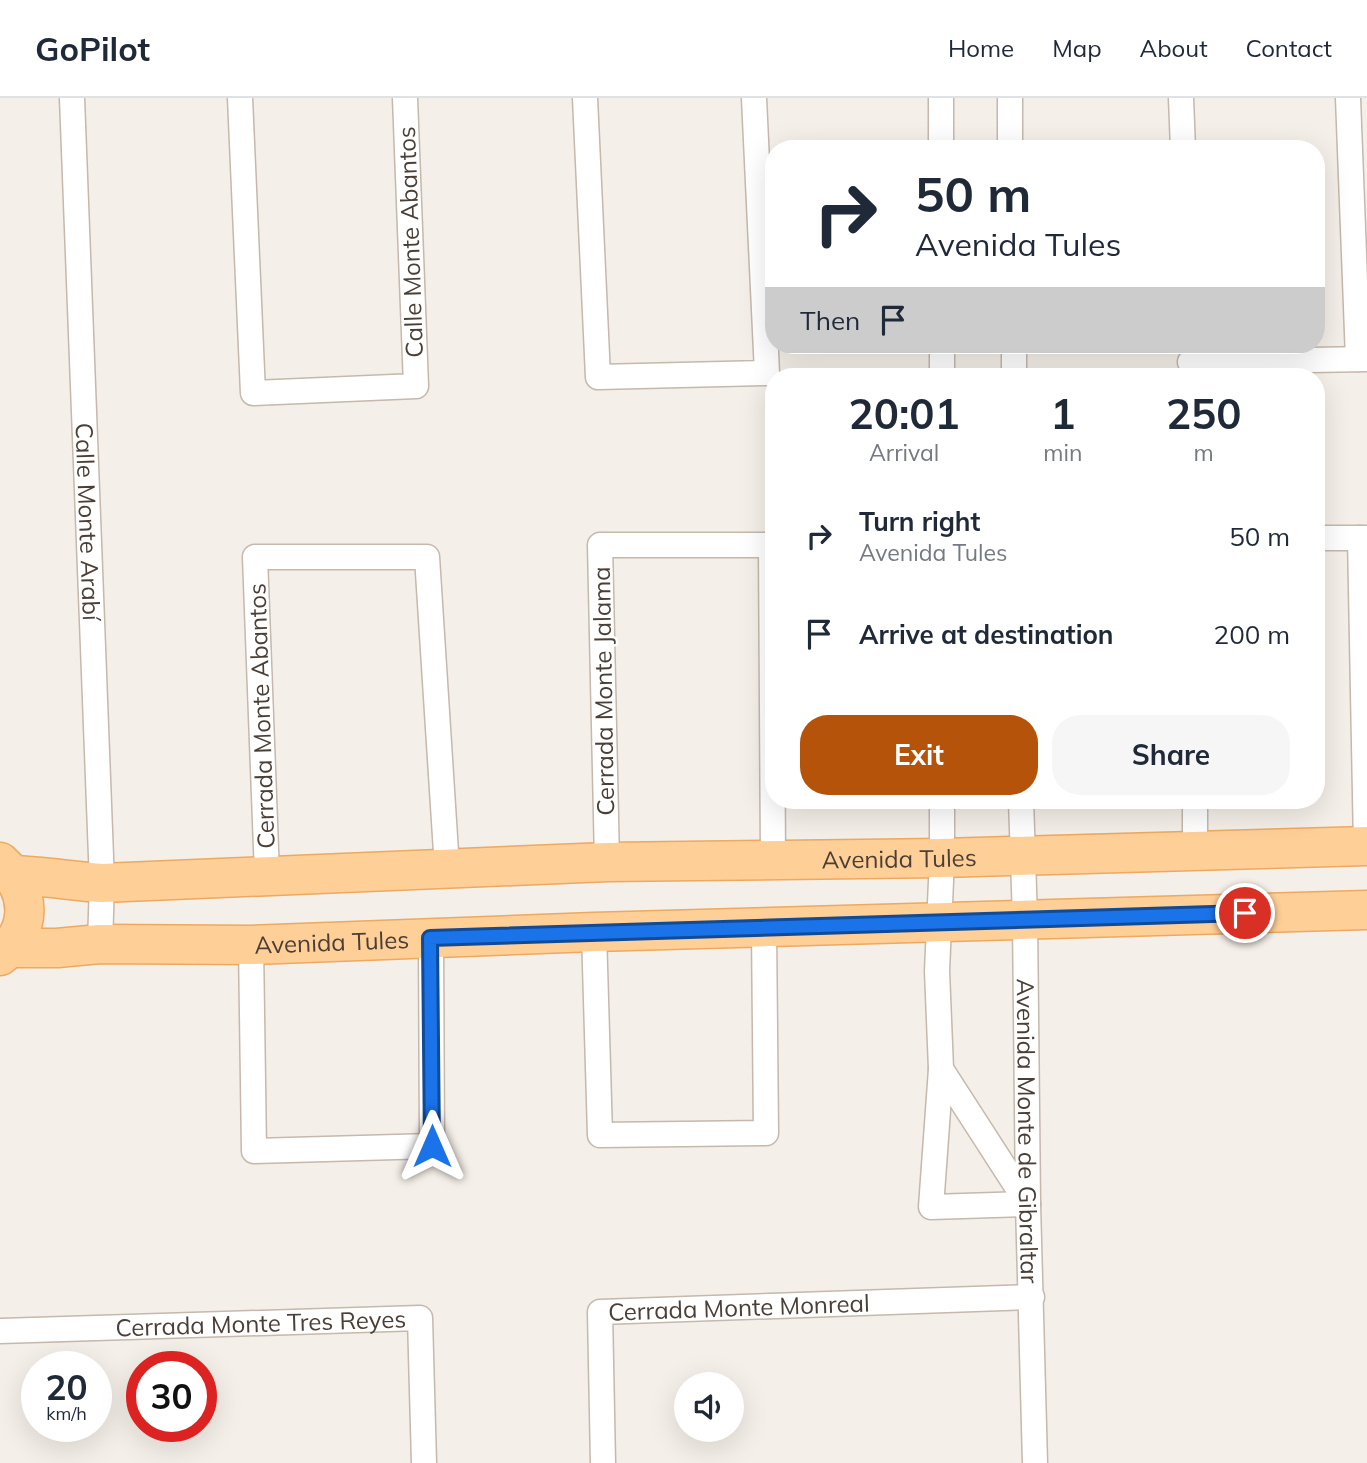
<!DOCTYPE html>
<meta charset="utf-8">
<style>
:root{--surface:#fff;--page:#f6f6f7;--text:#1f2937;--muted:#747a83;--line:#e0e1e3;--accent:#b45309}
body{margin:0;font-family:Mulish,sans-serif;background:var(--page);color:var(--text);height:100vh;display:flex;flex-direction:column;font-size:26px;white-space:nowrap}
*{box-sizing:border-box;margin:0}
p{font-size:23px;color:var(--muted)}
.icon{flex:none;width:38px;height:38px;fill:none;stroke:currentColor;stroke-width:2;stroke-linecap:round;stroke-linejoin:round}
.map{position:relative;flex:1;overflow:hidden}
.drawer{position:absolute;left:765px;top:270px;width:560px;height:441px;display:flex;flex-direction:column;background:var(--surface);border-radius:28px;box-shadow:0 7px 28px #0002}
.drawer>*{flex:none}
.top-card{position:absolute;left:765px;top:42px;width:560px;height:214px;border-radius:28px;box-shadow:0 7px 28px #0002;background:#fff;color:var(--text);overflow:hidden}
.tools{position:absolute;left:674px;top:1274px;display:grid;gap:14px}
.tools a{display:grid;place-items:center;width:70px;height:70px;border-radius:50%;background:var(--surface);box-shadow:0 7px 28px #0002;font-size:35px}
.speed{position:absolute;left:21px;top:1253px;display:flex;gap:14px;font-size:35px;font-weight:700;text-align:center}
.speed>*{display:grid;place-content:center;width:91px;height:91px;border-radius:50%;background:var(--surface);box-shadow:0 7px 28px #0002;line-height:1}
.speed small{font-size:18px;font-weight:400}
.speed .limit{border:10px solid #d22;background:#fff;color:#111}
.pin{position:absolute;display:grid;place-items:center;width:60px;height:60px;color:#fff;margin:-30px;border:4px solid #fff;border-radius:50%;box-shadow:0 2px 7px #0007}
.me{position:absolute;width:77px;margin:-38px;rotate:0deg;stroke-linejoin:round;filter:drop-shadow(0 0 5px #0008)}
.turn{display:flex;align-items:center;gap:24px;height:147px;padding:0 35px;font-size:32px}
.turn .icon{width:91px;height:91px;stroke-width:2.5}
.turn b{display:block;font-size:49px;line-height:60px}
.then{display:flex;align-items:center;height:66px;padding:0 35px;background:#0003;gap:14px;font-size:26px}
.eta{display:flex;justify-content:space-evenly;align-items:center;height:119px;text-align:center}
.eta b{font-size:42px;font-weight:700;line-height:49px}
.action{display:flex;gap:14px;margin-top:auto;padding:14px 35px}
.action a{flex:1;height:80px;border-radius:28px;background:var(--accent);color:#fff;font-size:28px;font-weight:700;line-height:80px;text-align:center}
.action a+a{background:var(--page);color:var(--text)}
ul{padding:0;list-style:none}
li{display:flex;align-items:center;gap:21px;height:98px;padding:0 35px}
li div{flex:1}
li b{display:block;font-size:26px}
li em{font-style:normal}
header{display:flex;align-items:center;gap:42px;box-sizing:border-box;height:98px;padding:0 35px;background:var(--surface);border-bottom:2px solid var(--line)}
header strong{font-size:33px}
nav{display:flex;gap:38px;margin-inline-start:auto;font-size:24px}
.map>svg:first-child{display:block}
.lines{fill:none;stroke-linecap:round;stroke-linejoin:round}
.street-casing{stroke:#c5b8ad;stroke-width:27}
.primary-casing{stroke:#eda95f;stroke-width:41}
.street{stroke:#fff;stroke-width:24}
.primary{stroke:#ffcf98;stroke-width:38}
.route-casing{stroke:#114b97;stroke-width:18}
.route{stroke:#1a73e8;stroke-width:12}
.labels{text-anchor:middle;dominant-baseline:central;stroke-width:5;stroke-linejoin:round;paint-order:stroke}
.street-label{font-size:24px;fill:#4a3f36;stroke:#fff}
</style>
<header>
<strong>GoPilot</strong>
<nav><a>Home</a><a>Map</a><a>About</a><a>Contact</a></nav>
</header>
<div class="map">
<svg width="1367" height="1365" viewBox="0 0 1367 1365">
<rect width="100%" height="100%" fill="#f5efe9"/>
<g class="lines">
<defs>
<g id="street">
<path id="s1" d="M72,0L102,785L100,846"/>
<path d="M240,0L253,295L416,288L405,0"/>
<path d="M585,0L598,279L767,275L754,0"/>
<path d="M941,0V51"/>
<path d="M1010,0V51"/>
<path d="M1181,0L1183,51"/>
<path d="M1348,0L1358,261"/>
<path d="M942,247V278"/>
<path d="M1014,247V278"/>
<path d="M1190,264L1367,261"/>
<path d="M1316,440H1367"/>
<path d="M1360,440L1366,748"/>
<path d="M942,702V760L937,873L941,971L931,1109L1028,1106"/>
<path id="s2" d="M1021,702L1025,821L1028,1106L1035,1365"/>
<path d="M1195,702V753"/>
<path d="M607,764L600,447H771L773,763"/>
<path d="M267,777L255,459H427L447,770"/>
<path d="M594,834L600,1037L766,1035L764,830"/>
<path d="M251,847L254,1053L432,1048L431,840"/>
<path d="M941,971L1028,1106"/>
<path id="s3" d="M0,1233L420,1220L424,1365"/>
<path id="s4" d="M603,1365L600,1214L1032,1199"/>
</g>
<g id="primary">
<path d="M0,764C31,792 34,831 0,858"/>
<path id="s5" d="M13,777C43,778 72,783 102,785L607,764L942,760L1367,748"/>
<path id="s6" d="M10,850H57L100,846L251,847L594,834L1367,812"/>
</g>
</defs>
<use href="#street" class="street-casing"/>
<use href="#primary" class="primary-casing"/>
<use href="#street" class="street"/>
<use href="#primary" class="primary"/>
</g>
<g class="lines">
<defs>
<path id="route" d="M432,1048L430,840L1245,815"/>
</defs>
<use href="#route" class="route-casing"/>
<use href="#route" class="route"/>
</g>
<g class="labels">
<g class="street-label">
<text transform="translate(410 144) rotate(-92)">Calle Monte Abantos</text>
<text stroke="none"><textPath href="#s1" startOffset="424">Calle Monte Arabí</textPath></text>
<text transform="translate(603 593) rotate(-91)">Cerrada Monte Jalama</text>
<text transform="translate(261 618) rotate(-92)">Cerrada Monte Abantos</text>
<text stroke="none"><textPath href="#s5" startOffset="887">Avenida Tules</textPath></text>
<text stroke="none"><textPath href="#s6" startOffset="322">Avenida Tules</textPath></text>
<text stroke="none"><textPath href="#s2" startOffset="331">Avenida Monte de Gibraltar</textPath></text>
<text stroke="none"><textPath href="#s4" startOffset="290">Cerrada Monte Monreal</textPath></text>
<text stroke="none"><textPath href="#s3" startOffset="261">Cerrada Monte Tres Reyes</textPath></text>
</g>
</g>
</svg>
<div class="tools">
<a><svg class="icon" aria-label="sound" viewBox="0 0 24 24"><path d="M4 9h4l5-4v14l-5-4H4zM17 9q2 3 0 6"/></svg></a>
</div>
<div class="speed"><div>20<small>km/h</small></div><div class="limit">30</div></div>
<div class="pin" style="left:1245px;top:815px;background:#d93025"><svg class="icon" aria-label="arrive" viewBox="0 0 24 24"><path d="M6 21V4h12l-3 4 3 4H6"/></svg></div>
<svg class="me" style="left:432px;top:1048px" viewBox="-20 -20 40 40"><path d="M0-17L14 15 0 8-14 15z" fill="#1a73e8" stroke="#fff" stroke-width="4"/></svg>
<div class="top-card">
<div class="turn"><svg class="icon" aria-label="right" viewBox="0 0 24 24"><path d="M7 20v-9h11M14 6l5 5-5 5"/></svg><div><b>50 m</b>Avenida Tules</div></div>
<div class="then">Then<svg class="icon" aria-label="arrive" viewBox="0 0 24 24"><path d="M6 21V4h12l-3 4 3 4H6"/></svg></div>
</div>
<section class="drawer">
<div class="eta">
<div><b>20:01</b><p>Arrival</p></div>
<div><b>1</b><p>min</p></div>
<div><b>250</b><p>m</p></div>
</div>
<ul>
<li><svg class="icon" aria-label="right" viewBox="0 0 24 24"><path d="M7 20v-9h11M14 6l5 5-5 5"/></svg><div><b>Turn right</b><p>Avenida Tules</p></div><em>50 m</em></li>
<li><svg class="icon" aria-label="arrive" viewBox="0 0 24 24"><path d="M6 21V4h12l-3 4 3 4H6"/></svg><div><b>Arrive at destination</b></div><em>200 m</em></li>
</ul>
<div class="action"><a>Exit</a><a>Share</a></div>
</section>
</div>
